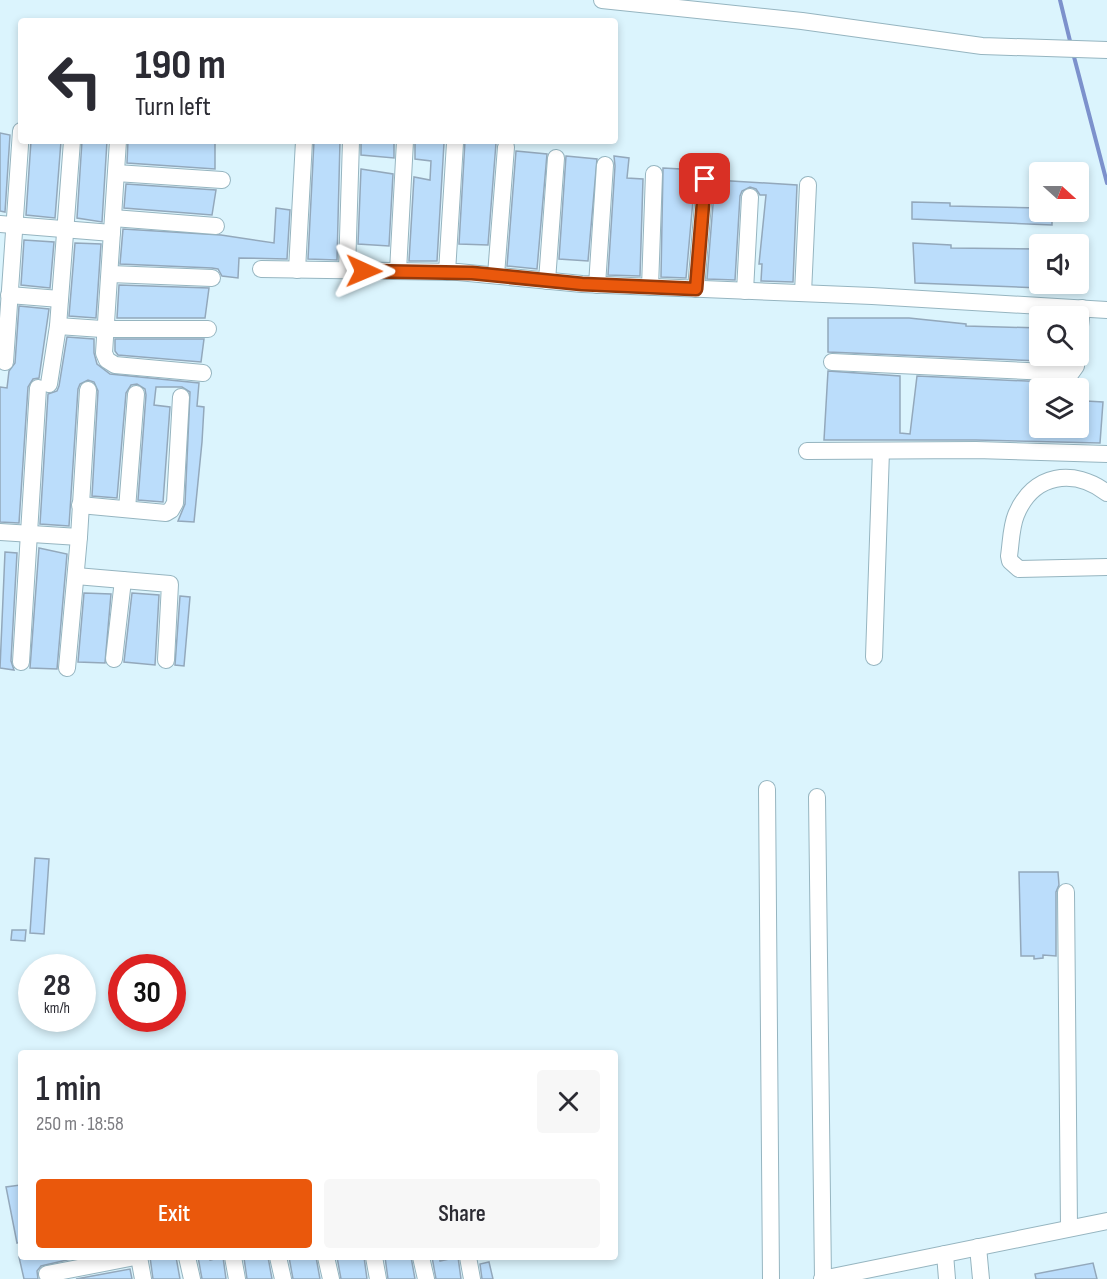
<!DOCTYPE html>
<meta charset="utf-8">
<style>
:root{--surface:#fff;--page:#f7f7f7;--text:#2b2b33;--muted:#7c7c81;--accent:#ea580c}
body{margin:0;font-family:"Sofia Sans Condensed",sans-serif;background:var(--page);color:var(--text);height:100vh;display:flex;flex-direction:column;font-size:22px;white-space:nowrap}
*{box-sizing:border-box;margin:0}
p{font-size:20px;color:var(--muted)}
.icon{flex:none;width:33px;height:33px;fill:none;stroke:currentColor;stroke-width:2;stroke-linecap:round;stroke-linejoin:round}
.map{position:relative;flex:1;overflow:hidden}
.sheet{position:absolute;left:18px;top:1050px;width:600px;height:210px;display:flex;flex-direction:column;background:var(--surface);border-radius:6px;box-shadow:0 3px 9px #0003}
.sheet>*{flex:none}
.guide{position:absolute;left:18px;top:18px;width:600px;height:126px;border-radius:6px;box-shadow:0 3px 9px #0003;background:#fff;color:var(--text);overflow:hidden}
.needle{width:39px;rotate:111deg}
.tools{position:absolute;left:1029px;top:162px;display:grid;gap:12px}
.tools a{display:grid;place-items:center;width:60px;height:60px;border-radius:6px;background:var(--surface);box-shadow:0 3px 9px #0003;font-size:30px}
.speed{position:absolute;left:18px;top:954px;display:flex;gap:12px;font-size:30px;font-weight:700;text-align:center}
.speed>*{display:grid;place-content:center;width:78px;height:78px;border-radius:50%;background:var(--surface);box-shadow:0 3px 9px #0003;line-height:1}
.speed small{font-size:15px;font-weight:400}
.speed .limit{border:9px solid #d22;background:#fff;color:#111}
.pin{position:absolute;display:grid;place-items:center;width:51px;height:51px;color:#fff;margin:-26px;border-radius:12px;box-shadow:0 3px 9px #0006}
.me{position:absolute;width:66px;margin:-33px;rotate:91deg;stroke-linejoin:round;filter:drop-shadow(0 0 4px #0008)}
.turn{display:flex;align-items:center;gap:21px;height:126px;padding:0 18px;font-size:27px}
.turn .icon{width:78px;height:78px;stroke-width:2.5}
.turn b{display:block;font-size:42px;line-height:51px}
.round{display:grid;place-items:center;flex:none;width:63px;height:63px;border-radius:6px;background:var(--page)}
.summary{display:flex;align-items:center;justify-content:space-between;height:102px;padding:0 18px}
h1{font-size:36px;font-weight:600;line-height:45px}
.action{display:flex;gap:12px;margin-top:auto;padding:12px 18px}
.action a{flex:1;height:69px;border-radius:6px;background:var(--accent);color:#fff;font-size:24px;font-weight:600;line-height:69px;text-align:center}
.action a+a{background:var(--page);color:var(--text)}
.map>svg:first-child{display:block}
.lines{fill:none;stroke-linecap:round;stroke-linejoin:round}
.stream{stroke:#7c91cc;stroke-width:4}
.building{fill:#bbddfb;stroke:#93a8bb;stroke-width:1.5}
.minor-casing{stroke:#96b5c0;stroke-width:18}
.minor{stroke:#fff;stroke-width:16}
.route-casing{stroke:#983908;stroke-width:15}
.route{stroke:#ea580c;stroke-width:10}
</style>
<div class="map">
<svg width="1107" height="1279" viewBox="0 0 1107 1279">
<rect width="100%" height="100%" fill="#dbf4fd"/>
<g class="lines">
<g class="stream">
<path d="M1060,0L1071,45"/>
<path d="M1073,53L1107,183"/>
</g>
</g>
<g class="building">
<path d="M0,133L10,135L5,212L0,211Z"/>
<path d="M31,141H61L55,218L26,215Z"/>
<path d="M82,141H107L102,222L77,218Z"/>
<path d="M128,141L215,142V169L127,163Z"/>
<path d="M314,141H340L337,260L308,259Z"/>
<path d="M361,141H394V158L361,155Z"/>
<path d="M415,141L444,143L437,261H409L414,177L430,180L431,161L415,159Z"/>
<path d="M465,141L496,143L488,245L459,244Z"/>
<path d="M516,151L547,154L537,269L507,266Z"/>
<path d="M566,156L597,159L588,261L559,259Z"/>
<path d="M614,156L629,158L627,178L643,179L640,276L608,275L615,166Z"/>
<path d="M663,168L699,170L695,178L686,278L661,277Z"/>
<path d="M361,169L393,174L389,246L358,244Z"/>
<path d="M715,180L797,185L793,282L761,281L762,264H759L766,195H760L756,189L750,187L742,191L740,196L735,280L707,279Z"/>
<path d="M126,184L216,190L212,215L124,208Z"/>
<path d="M912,202L950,203V206L1040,208V212H1052V225L912,219Z"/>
<path d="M276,208L290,210L287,259L239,258L238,278L222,276L218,269L212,268L120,264L123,229L221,235L274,243Z"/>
<path d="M24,240L54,242L50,288L21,285Z"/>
<path d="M75,243L101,244L96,318L69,316Z"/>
<path d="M913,243L951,245V248L1040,249V288L915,283Z"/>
<path d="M119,285L209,288L205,318H117Z"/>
<path d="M19,306L49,309L39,378L33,379L28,387L19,523L0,522V387L7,388L9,371L15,363Z"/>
<path d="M828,318H909L966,324V326L1040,328V356H1066V362L828,352Z"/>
<path d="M67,337L94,339V353L97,364L110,374L199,383L197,406L204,407L202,442L194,522L178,521L185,504L190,392L182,387H156L154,405L170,407L163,502L138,500L146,395L145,389L137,384L131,385L126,393L117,498L92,496L98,391L94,382L88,380L80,384L78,389L69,526L40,524L48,394L57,391L59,386Z"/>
<path d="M115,339H204L201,362L118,355L115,351Z"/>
<path d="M828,371L900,376V433L910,434L917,376L1069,383V388H1040V428L1082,429L1086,401L1103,402L1100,443L976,440H824Z"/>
<path d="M39,548L67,554L57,669L30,668Z"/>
<path d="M5,552L17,553L11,661L14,670L0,668Z"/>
<path d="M84,593L111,594L105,663L78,662Z"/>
<path d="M132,593L159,595L155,665L124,662Z"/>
<path d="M180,596L190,597L184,666L175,665Z"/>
<path d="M35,858L49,859L44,934L30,933Z"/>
<path d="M1019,872H1058L1059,885L1056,892V956L1043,955V958L1034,959V956H1021Z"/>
<path d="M12,930H26L25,941L11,940Z"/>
<path d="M20,1185L21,1242L17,1243L6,1187Z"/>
<path d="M19,1257H80L41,1266L37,1271L38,1279H24Z"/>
<path d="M150,1257H176L180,1279H153Z"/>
<path d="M198,1257H209L210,1260L223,1257L226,1279H202Z"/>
<path d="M248,1257H268L272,1279H247L244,1258Z"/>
<path d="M289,1257H316L320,1279H293Z"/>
<path d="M337,1257H364L367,1279H341Z"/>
<path d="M385,1257H411L415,1279H388Z"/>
<path d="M432,1257H439L440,1261L458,1257L461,1279H436Z"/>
<path d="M489,1262L493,1279H482L480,1264Z"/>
<path d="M1093,1263L1097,1279H1036L1035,1274Z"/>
<path d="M130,1269L132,1279H76Z"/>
</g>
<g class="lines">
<defs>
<g id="minor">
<path d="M602,0L802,21L982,46L1107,50"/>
<path d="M118,141L104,353L107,360L115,365L203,373"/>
<path d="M116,173L222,180"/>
<path d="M113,218L216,226"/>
<path d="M0,224L112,233"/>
<path d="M261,269L458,272L582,284L872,296L1107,310"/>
<path d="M297,270L304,141"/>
<path d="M347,270L351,141"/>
<path d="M398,271L405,141"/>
<path d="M447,272L455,143"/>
<path d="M110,274L212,278"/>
<path d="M496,275L506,147"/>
<path d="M547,281L556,158"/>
<path d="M597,285L605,165"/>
<path d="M650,287L654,174"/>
<path d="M696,289L705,179"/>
<path d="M745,291L750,197"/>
<path d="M803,293L808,185"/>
<path d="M9,295L60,299"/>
<path d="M58,326L102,329H208"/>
<path d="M1078,344L1082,308"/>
<path d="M5,362L21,131"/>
<path d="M832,362L1071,373L1076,366L1077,356"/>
<path d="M49,384L58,326L72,141"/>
<path d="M807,451L976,450L1107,454"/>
<path d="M1107,493C1074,468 1033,473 1016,515C1011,527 1011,543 1009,556L1010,561L1019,569L1107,567"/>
<path d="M80,505L166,513L171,510L175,503L181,397"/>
<path d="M127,509L136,394"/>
<path d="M0,532L79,537"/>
<path d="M76,576L170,584L166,660"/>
<path d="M874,657L881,451"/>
<path d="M114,659L123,580"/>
<path d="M21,662L38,388"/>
<path d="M67,668L79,537L88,390"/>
<path d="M767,789L771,1279"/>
<path d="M817,797L823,1279"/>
<path d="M1066,892L1069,1228"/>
<path d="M978,1247L981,1279"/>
<path d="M945,1254L947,1279"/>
<path d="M139,1257L143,1279"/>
<path d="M187,1257L192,1279"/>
<path d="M233,1257L237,1279"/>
<path d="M278,1257L283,1279"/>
<path d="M326,1257L331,1279"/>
<path d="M374,1257L378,1279"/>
<path d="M421,1257L426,1279"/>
<path d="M468,1257L472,1279"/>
<path d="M47,1274L135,1257"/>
<path d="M822,1279L1107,1221"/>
</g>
</defs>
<use href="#minor" class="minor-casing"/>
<use href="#minor" class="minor"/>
</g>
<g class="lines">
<defs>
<path id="route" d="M364,271L472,273L582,284L696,289L705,179"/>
</defs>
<use href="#route" class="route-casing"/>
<use href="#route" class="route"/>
</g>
</svg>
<div class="tools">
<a><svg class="needle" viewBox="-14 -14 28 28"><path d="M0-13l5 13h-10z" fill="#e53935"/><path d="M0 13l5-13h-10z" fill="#7c7c81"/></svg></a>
<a><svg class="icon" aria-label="sound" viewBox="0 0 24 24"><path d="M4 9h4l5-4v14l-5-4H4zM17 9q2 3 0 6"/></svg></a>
<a><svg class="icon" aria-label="search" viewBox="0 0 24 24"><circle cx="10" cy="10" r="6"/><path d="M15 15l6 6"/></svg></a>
<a><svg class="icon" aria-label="layers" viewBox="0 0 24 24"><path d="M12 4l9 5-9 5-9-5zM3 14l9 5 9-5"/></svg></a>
</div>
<div class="speed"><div>28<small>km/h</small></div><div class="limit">30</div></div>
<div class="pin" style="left:705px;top:179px;background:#d93025"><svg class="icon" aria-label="arrive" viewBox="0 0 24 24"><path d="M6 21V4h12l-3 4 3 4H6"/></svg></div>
<svg class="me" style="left:364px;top:271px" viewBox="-20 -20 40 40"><path d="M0-17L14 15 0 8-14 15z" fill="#ea580c" stroke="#fff" stroke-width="4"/></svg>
<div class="guide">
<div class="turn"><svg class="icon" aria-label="left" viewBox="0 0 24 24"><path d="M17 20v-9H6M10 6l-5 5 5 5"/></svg><div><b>190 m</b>Turn left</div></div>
</div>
<section class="sheet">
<div class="summary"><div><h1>1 min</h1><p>250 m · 18:58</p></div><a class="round"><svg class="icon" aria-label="close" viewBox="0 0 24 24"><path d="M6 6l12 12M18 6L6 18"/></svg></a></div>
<div class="action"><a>Exit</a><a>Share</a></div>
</section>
</div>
